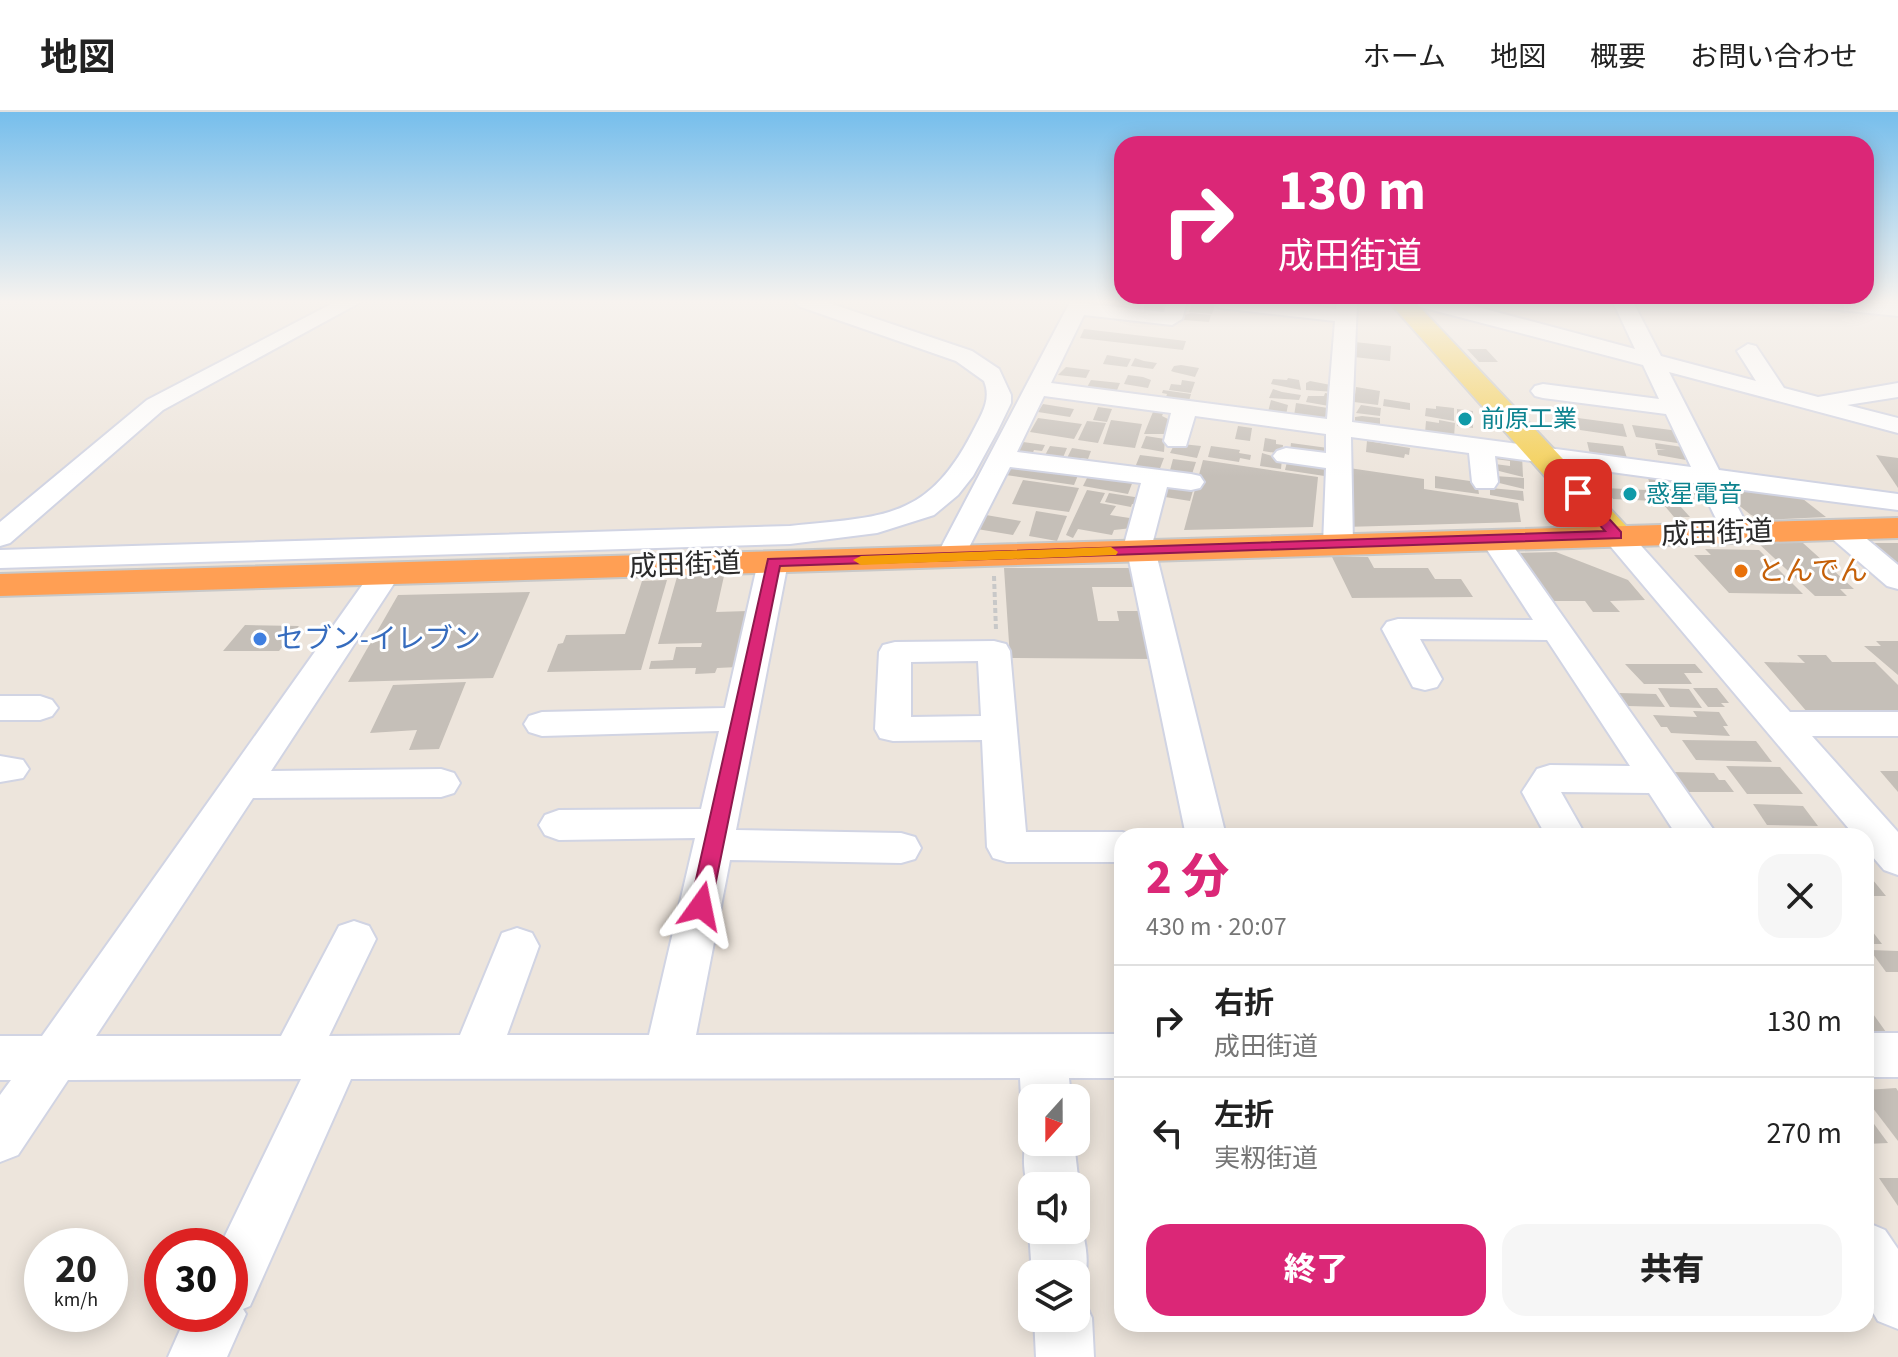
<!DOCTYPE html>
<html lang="ja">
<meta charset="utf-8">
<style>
:root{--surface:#fff;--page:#f6f6f6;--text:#222;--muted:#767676;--line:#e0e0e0;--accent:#db2777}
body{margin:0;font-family:"Source Sans 3","Noto Sans JP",sans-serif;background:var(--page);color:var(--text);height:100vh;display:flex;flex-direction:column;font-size:30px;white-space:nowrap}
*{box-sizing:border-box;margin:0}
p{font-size:26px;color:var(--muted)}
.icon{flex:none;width:44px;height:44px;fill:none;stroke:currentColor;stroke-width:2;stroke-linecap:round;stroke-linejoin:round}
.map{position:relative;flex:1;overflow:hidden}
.drawer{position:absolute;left:1114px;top:716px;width:760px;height:504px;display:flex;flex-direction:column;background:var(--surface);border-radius:24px;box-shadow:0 4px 20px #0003}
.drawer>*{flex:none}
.top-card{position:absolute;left:1114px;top:24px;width:760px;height:168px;border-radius:24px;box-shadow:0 4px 20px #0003;background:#db2777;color:#fff;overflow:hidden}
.needle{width:52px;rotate:201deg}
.tools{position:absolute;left:1018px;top:972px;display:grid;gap:16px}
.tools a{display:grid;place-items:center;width:72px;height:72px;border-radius:16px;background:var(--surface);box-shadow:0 4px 20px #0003;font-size:40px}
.speed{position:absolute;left:24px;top:1116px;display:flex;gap:16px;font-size:40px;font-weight:700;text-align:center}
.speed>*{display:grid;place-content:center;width:104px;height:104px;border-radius:50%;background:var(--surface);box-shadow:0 4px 20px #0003;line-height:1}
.speed small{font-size:20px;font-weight:400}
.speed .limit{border:12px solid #d22;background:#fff;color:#111}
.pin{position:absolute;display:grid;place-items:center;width:68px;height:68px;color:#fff;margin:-34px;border-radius:16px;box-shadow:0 4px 12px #0006}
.me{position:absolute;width:88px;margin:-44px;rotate:12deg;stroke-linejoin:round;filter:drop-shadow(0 0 6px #0008)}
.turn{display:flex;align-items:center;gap:28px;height:168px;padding:0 32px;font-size:36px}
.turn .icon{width:104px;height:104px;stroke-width:2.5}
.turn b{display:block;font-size:56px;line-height:68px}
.round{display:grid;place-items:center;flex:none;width:84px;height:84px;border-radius:24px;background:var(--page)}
.overview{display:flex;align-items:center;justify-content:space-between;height:136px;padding:0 32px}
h1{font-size:48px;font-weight:800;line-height:60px;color:var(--accent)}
.button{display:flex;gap:16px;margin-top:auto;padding:16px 32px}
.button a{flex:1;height:92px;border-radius:24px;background:var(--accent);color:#fff;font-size:32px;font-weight:800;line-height:92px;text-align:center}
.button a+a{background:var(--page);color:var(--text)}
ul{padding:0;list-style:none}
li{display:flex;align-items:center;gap:24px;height:112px;padding:0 32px;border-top:2px solid var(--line)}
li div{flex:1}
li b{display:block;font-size:30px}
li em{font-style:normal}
header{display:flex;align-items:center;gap:48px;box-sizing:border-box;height:112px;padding:0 40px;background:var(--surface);border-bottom:2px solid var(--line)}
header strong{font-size:38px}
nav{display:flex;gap:44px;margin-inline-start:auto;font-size:28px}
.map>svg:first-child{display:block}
.building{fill:#c5bfb8}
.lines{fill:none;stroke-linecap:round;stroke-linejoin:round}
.minor-casing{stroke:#d1d4e3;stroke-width:4}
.major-casing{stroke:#c8c8c8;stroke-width:4}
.highway-casing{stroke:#c8c8c8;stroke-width:4}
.path{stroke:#c8c8c8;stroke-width:4;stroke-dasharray:5 3;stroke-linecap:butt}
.minor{fill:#fff;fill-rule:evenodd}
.major{fill:#f4d059;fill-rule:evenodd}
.highway{fill:#ff9f54;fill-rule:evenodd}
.route{fill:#db2777;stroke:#8e194d;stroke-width:2}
.slow{fill:#f59e0b}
.culture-dot{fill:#0f9aa8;stroke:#fff;stroke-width:3}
.food-dot{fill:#e8710a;stroke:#fff;stroke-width:3}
.shop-dot{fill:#3f7fe0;stroke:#fff;stroke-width:3}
.labels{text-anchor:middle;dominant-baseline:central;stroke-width:6;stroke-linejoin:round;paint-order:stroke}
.far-culture-label{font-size:24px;fill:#0d838f;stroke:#fff;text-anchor:start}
.street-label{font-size:28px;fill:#2a2a2a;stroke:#fff}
.food-label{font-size:28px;fill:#c56008;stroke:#fff;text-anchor:start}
.shop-label{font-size:28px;fill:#366cbe;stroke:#fff;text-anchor:start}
</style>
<header>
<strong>地図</strong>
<nav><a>ホーム</a><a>地図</a><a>概要</a><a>お問い合わせ</a></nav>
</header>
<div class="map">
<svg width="1898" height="1245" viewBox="0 0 1898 1245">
<rect width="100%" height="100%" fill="#ede5dc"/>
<g class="building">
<path d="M1137,190L1164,193L1163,197H1168L1167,202L1150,200L1151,197L1134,198Z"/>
<path d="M1202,192L1215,193L1212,202L1189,200L1191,193Z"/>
<path d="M1191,201L1211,203L1209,210L1184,208L1185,203Z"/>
<path d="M1084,217L1186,229L1183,238L1080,226Z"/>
<path d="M1355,230L1391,234L1390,249L1354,245Z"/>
<path d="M1467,237H1486L1498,250H1479Z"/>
<path d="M1107,243L1131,247L1127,255L1103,252Z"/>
<path d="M1135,246L1144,249L1157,251L1153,257L1131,254Z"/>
<path d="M1174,254L1181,253L1199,256L1195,265L1174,260L1171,259Z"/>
<path d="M1066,255L1090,258L1086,266L1058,263Z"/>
<path d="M1128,263L1143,265L1151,268L1148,276L1124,272Z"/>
<path d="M1288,266L1299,268L1301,278L1271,272L1273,267L1287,268Z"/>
<path d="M1091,268L1120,271L1115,283L1085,279Z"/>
<path d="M1182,268L1195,270L1191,281L1169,278L1171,272L1181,273Z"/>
<path d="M1310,269L1336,274L1335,280L1306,278V271Z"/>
<path d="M1356,275L1380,279L1378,293L1354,290Z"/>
<path d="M1273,277L1282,280L1301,283L1299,288L1269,286Z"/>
<path d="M1163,278L1191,282L1188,292L1165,288L1167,282L1162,281Z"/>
<path d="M1325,281L1337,283L1329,294L1306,290L1308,284H1324Z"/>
<path d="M1384,287L1410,291V298L1383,294Z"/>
<path d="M1271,288L1288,293L1286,303L1268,300Z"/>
<path d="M1296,291L1328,296L1327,308L1294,304Z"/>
<path d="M1043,292L1074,297L1070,305L1038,300Z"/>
<path d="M1361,293L1381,296L1380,304L1356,301Z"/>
<path d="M1436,294L1454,296V309L1425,304L1426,296L1436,297Z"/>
<path d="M1098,295L1112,297L1107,310L1093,308Z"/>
<path d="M1155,295L1165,297L1162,304L1170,308L1165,322H1144Z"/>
<path d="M1457,297L1473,299V316L1457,314Z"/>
<path d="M1362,304L1380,306V314L1355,310V305Z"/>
<path d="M1038,306L1082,312L1074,327L1030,320Z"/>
<path d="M1578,306L1623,312L1627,325L1580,318Z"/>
<path d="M1111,308L1142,312L1135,336L1103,332Z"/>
<path d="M1439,308L1455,311L1454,325L1425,321L1426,309L1439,311Z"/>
<path d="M1087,309L1106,311L1098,331L1078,328Z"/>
<path d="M1632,313L1679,319L1684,332L1636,325Z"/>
<path d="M1238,314L1252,316L1250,329L1235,327Z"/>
<path d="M1146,324L1165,327L1164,340L1141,336Z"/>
<path d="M1265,326L1276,328V332L1283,333L1282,342L1263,339Z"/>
<path d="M1367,329L1410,336L1409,343L1405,342L1404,346L1366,340Z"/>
<path d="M1023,330L1045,333L1042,339L1034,338L1032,343L1017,341Z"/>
<path d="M1587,330L1623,334L1627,346L1590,342Z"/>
<path d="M1291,331L1328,336L1327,345L1290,340Z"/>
<path d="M1655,331L1682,335L1686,348L1658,343L1657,338H1666L1656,337Z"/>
<path d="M1182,332L1201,334L1197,346L1170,341L1174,333L1181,334Z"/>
<path d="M1050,334L1067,336L1062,348L1044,345Z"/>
<path d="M1211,334L1240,338L1239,341L1251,343L1250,348L1240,346L1239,350L1208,345Z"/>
<path d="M1072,336L1091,339L1088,347L1081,346L1078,350L1066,348Z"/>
<path d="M1262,341L1282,347L1281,357L1260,354Z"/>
<path d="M1495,341L1522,343L1523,365L1495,358V352L1510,354V349L1495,347Z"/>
<path d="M1140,343L1164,346L1159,359L1134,358Z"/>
<path d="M1876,343L1898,346V376Z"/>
<path d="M1173,347L1196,350L1191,365L1169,362Z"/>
<path d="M1203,348L1318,365L1313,415L1184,418Z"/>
<path d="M1287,350L1332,356L1331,365L1285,358Z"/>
<path d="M1013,351L1079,361L1074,373L1006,363Z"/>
<path d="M1349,356L1424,367V377L1518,391L1521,410L1344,415Z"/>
<path d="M1089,362L1133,369L1128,382L1083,374Z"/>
<path d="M1647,363L1703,371L1709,385L1651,376Z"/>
<path d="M1435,364L1477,370L1479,382L1435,376Z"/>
<path d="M1495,364L1524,366V377L1495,370Z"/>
<path d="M1023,368L1079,376L1069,400L1012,392Z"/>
<path d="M1163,373L1194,375L1190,389L1159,384Z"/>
<path d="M1728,374L1794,380L1826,405L1763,408L1751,403L1731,387H1735Z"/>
<path d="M1490,376L1523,379L1524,389L1490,383Z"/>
<path d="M1605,376L1646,378L1655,389L1613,387Z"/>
<path d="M1087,378L1105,381L1100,391L1116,394L1110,403L1136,407L1132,416L1114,418L1112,423L1078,417L1073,426L1066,423Z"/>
<path d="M1109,381L1141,386L1139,393L1132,392L1131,395L1105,390Z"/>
<path d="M1664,393L1680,394L1690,405H1674Z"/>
<path d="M1036,399L1067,404L1057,429L1029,424Z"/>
<path d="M986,403L1021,409L1013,423L977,417Z"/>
<path d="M1758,431H1803L1854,477H1840L1847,484H1815Z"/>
<path d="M1869,431H1898V456Z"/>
<path d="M1705,437L1759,438L1803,482L1729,481L1694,443H1711Z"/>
<path d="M1556,440L1628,468L1645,488L1610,489L1620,500H1593L1585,489H1552L1512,441Z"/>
<path d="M1332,445H1368L1374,456H1428L1435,467H1461L1473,485L1352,486Z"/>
<path d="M1004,456H1133L1137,475H1092L1098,509H1119L1117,499H1143L1154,547L1010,546Z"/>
<path d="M724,464L716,500L748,499L738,555L717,556L715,561L695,562L696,556L649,557L651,549L673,548L676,535H701L702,531L658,532L677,465Z"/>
<path d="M667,468L641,558L547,560L558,532L563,531L566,523L625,522L642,469Z"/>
<path d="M530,480L493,566L348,570L398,483Z"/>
<path d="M245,513L299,514L279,539H223Z"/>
<path d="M1876,529H1898V563L1864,534H1881Z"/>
<path d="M1797,543H1826L1832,550H1875L1898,573V602L1808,601L1764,550L1805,551Z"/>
<path d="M1625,552H1695L1703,561H1684L1692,572H1644Z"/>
<path d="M466,570L439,637L409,638L417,618L370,621L393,573Z"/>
<path d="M1658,576L1689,577L1702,596L1670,595Z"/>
<path d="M1693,576H1717L1729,591H1721L1725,595H1708Z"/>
<path d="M1619,581L1656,582L1665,595L1628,594Z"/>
<path d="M1693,599L1719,600L1728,614H1723L1730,624L1671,621L1667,615H1661L1653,603L1697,605Z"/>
<path d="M1682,628L1756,629L1772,650L1696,648Z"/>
<path d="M1726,654L1780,655L1803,682H1747Z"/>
<path d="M1880,659H1898V680Z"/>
<path d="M1672,660L1714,661L1719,668H1725L1734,680H1685Z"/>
<path d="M1753,692L1803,694L1818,714L1767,713Z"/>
<path d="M1866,762H1868L1886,784H1867L1872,791H1866Z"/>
<path d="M1866,811L1882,832H1866Z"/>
<path d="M1870,838L1898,839V860H1886Z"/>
<path d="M1866,892L1891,927H1866Z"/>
<path d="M1896,976L1898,979V1029L1866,987V978Z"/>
<path d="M1866,1001L1888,1031L1866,1032Z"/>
<path d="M1879,1066H1898V1094Z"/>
</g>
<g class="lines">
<defs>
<g id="minor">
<path d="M335,190H361L163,298L10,431L0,434V410L147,288Z"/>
<path d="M795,190H826L972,239L999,257L1011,283V291L997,320L973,364L958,383L934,403L877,421L790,432L0,456V438L790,414C880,404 926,410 972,321C981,303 992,288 984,269L956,249L798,194Z"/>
<path d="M1070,190L1164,200L1167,190H1187L1182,207L1172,213L1084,203L1051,271L1327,307L1335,209L1220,196L1210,190H1279L1336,197L1337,190H1357L1352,310L1691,355L1666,302L1543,286L1535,284L1531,279L1535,274L1543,272L1659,287L1643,253L1417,194L1414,190H1459L1635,237L1613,190H1633L1661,244L1756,269L1737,239L1748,232L1756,234L1784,276L1818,285L1898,271V285L1847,293L1898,306V321L1669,260L1719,358L1898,382V398L1728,376L1751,421L1747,427L1737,430L1727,427L1723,421L1699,372L1495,344L1498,370L1494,376H1476L1472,370L1469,341L1351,325L1353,433L1348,439L1338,442L1328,439L1323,433L1326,356L1277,349L1273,344L1277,339L1286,336L1326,341V322L1195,304L1186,334H1168L1164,329L1171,301L1044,284L1017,340L1191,362L1200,364L1204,370L1200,376L1191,378L1167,375L1153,429L1226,724H1186L1125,429L1141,371L1010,355L961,451L951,454L941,451L936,445Z"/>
<path d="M1810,190L1898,192V204L1820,196Z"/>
<path d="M1839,409L1849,412L1898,453V477L1887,474L1829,424L1825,418L1829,412Z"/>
<path d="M1616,414L1626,417L1790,600H1898V624H1812L1898,720V763L1884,758L1866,737V724H1855L1606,429L1602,423L1606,417Z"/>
<path d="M1494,418L1504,421L1718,724H1677L1649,681L1561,680L1586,724H1546L1522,680L1537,657L1550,653L1630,654L1547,528L1420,527L1442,567L1437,575L1425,578L1413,575L1382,517L1387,510L1398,507L1533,508L1480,427L1484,421Z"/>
<path d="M773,441L783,444L788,450L736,718L901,721L915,725L921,736L915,747L901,751L730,748L696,923L1122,922V966H1069L1071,986H1032V1004L1021,986L1020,966L351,967L250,1194L243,1197L246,1202L227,1245H168L187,1202H230V1134H220L301,967L68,968L18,1043L0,1050V983L11,968H0V924H42L375,455L386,452L397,455L401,461L271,659L441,657L454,661L460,671L454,681L441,685L253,686L96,924H281L339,814L354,809L369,814L376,827L329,924L460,923L502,821L517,816L532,821L539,834L507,923H649L695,726L559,728L545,723L539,713L545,703L559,698L701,697L719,619L542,624L529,620L524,612L529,604L542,600L725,596L758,450L763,444Z"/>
<path d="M994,529L1006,532L1010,539L1026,720H1122L1136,724H1122V750H1007L993,746L987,735L982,628L893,629L880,626L875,617L879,540L883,533L895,530ZM978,549L981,604L911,605V550Z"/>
<path d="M0,584H40L52,588L58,596L52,604L40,608H0Z"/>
<path d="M0,644L23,648L29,657L23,666L0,670Z"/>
<rect x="1866" y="921" width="32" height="44"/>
<path d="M1031,1013L1032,1030H1074L1079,1074L1076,1082V1074H1032V1087C1022,1063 1021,1036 1031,1013Z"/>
<path d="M1076,1101C1086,1125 1094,1162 1076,1183L1083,1186L1092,1206L1094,1245H1036L1034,1206H1076V1162L1032,1164L1029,1118L1032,1111V1118H1076Z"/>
<path d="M1866,1110L1885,1118L1898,1137V1217L1878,1209L1866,1189Z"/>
</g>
<path id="major" d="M1389,190H1415L1628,416L1634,423L1628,430L1616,434L1604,430Z"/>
<path id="highway" d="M1898,406V426L0,484V462Z"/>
</defs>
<use href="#minor" class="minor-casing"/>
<use href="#major" class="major-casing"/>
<use href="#highway" class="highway-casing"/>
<path class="path" d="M994,464L996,518"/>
<use href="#minor" class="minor"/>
<use href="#major" class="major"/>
<use href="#highway" class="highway"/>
</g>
<linearGradient id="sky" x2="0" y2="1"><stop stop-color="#76beec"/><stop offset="0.52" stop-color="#f7f3ef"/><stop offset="1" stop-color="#f7f3ef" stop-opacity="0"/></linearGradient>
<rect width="1898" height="365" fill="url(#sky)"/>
<path class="route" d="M1578,377L1583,378L1621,420V426L780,454L711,794L708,800L701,802L693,800L690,794L768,447L1605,419L1572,381Z"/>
<path class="slow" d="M1111,435L1118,440L1116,443L861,453L853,448L861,444Z"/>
<g class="culture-dot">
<circle cx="1465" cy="307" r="8"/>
<circle cx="1630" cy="382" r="8"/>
</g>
<circle class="food-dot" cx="1741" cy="459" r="8"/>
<circle class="shop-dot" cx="260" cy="527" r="8"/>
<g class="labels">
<g class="far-culture-label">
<text x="1481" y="307">前原工業</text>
<text x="1646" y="382">惑星電音</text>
</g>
<g class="street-label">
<text transform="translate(1717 421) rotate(-2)">成田街道</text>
<text transform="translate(685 453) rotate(-2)">成田街道</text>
</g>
<g class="food-label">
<text x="1757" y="459">とんでん</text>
</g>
<g class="shop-label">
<text x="276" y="527">セブン-イレブン</text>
</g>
</g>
</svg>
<div class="tools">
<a><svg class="needle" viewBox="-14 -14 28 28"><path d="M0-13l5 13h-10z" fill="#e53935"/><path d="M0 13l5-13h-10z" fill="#767676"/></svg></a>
<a><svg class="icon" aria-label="sound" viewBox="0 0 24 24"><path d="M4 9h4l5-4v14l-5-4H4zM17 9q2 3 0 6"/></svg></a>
<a><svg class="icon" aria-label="layers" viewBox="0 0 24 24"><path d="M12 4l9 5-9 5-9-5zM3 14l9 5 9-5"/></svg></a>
</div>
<div class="speed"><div>20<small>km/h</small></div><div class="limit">30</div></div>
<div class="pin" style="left:1578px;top:381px;background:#d93025"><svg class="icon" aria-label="arrive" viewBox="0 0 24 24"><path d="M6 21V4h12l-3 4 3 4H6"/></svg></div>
<svg class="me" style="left:701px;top:794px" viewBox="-20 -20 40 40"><path d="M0-17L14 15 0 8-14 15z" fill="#db2777" stroke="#fff" stroke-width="4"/></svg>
<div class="top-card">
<div class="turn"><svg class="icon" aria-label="right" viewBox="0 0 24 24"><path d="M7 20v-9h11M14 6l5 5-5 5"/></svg><div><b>130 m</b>成田街道</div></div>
</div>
<section class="drawer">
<div class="overview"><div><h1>2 分</h1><p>430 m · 20:07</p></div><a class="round"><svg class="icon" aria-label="close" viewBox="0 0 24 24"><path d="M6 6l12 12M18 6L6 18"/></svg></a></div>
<ul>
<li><svg class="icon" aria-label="right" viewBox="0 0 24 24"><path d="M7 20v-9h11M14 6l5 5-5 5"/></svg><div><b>右折</b><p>成田街道</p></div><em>130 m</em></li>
<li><svg class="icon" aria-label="left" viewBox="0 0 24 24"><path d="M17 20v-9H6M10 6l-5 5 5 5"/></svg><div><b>左折</b><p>実籾街道</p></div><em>270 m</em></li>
</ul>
<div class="button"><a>終了</a><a>共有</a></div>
</section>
</div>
